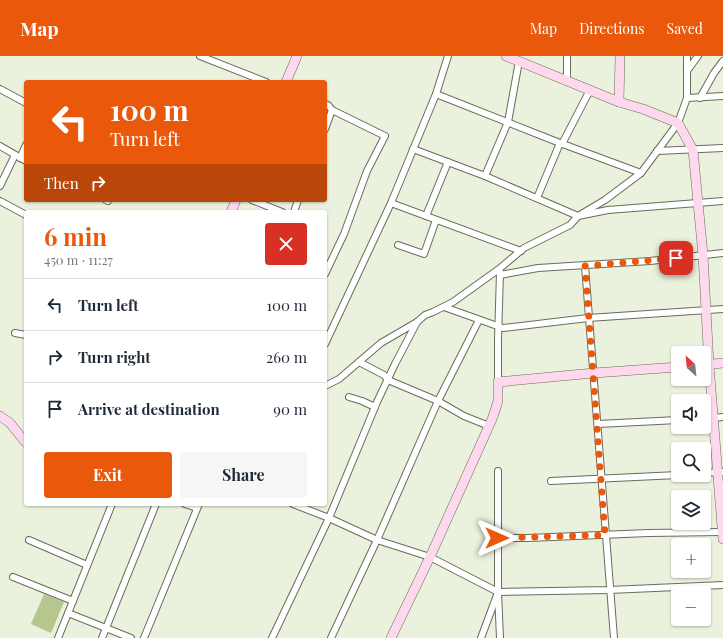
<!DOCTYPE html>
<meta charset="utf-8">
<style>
:root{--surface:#fff;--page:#f6f6f7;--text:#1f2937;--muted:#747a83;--line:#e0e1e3;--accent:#ea580c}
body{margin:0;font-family:"Playfair Display",serif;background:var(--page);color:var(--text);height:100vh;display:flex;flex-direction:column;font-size:15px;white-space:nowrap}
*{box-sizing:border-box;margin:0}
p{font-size:13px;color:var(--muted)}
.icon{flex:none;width:22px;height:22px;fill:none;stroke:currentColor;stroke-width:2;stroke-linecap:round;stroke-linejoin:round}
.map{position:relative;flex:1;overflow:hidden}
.sheet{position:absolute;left:24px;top:154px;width:303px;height:296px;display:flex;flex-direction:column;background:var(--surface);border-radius:4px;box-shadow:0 1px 3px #0004}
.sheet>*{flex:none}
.banner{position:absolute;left:24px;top:24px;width:303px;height:122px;border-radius:4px;box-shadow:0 1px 3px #0004;background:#ea580c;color:#fff;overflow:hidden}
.needle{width:26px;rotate:333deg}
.tools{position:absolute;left:671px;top:290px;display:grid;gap:8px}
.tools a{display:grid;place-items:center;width:40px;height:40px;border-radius:4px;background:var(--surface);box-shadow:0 1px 3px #0004;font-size:20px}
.pin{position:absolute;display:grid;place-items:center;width:34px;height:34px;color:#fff;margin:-17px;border-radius:8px;box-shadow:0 2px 6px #0006}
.me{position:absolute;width:44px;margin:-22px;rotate:90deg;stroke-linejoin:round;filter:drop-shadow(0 0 3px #0008)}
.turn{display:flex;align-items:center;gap:14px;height:84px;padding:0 20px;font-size:18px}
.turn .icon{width:52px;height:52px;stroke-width:2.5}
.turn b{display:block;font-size:28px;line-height:34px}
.then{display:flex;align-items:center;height:38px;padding:0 20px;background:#0003;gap:8px;font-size:15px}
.round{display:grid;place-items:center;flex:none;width:42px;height:42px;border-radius:4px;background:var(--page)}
.head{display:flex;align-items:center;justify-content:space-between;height:68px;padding:0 20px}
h1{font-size:24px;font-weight:700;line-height:30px;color:var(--accent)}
.cta{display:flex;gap:8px;margin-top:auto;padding:8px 20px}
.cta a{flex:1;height:46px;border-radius:4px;background:var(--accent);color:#fff;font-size:16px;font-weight:700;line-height:46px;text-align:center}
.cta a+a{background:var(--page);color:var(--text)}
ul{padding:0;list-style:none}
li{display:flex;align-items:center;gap:12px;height:52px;padding:0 20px;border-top:1px solid var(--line)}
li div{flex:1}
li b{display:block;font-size:15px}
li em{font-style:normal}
header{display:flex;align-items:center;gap:24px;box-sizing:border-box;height:56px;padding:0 20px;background:var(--accent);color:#fff}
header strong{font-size:19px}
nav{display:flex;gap:22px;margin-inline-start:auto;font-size:14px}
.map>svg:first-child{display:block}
.green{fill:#b5c68e}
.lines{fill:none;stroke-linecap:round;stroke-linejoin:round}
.street-casing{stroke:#686d5b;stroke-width:8}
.secondary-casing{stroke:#686d5b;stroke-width:10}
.street{stroke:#fff;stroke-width:6}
.secondary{stroke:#fed8ed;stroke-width:9}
.route{stroke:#ea580c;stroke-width:7;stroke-dasharray:0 12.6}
</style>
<header>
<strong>Map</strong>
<nav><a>Map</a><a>Directions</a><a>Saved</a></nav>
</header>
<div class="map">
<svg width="723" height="582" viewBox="0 0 723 582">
<rect width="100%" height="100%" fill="#eaf1dc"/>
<path class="green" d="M44,538L64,546L51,577L31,568Z"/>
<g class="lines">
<defs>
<g id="street">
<path d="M200,0L266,26"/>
<path d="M687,15L698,0"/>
<path d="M567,24V0"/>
<path d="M0,33L26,47"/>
<path d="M436,38L560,87L641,117"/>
<path d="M687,42L723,40"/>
<path d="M700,42L714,17L723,5"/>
<path d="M325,48L328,49L332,54L385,80L367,115L344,178L325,218"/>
<path d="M325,73L332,54"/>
<path d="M562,88L590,34"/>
<path d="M0,90L26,105"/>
<path d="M413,93L485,120L578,160L608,154L723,145"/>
<path d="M657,95L723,92"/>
<path d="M20,102L26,89"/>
<path d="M485,120L508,66L519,5"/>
<path d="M0,130L15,99"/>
<path d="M537,142L560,87"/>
<path d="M106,144L108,145"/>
<path d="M252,144L282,156"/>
<path d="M0,145L26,159"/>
<path d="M391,147L521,195"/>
<path d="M294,156L298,144"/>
<path d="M426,160L448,106"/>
<path d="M398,189L424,198L436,164"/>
<path d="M585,210L614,582"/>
<path d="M500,219L538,212L650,205L723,197"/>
<path d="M444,251L503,272L588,262L723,253"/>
<path d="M15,277L26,279"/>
<path d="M325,288L391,147L436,38L448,0"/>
<path d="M359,306L384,319L388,324L438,345L464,360L489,370"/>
<path d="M498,326V284L500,216"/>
<path d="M325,330L339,323L381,287L417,266L425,259L433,256L453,246L499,213L524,192L570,169L578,160L605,144L641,117L678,67L687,42V0"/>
<path d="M349,341L362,345L375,351"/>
<path d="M704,363L723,361"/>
<path d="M598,368L678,364"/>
<path d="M498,415V536L500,582"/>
<path d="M704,417L723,416"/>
<path d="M551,425L678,419"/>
<path d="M185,448L197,452"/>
<path d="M293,448L329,462L377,484L430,501L498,536L609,534L723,529"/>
<path d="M497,482H528L648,477L722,476"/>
<path d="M29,484L87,509"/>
<path d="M13,521L73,545"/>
<path d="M68,557L131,582"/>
<path d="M58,582L112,448"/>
<path d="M102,582L156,448"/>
<path d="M144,582L199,448"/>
<path d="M272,582L329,462L377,346L395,308L417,266"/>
<path d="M331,582L377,484L438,345L479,264"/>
<path d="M481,582L497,539"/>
</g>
<g id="secondary">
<path d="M506,0L619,46L643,53L678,67L693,94L703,199L709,309L723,483"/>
<path d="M286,26L297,0"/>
<path d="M619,46L620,0"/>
<path d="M231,156L236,144"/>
<path d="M704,309L723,307"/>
<path d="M0,360L10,367L26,387"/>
<path d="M391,582L430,501L493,361L498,345V326L594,317L678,311"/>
</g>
</defs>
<use href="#street" class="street-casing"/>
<use href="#secondary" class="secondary-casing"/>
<use href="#street" class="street"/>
<use href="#secondary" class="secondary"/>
</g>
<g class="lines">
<path class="route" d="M497,482L605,479L585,210L676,202"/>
</g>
</svg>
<div class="tools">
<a><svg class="needle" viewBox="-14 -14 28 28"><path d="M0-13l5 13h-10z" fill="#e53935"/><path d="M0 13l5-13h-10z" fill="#747a83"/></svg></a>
<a><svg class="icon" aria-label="sound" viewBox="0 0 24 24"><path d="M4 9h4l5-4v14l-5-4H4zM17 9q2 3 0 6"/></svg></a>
<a><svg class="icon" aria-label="search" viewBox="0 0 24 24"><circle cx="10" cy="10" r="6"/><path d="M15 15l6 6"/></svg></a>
<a><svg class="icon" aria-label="layers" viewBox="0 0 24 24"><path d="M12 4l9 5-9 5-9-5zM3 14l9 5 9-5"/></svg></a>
<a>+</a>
<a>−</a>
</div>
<div class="pin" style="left:676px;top:202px;background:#d93025"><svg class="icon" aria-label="arrive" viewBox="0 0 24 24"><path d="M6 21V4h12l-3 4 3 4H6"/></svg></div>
<svg class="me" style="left:497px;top:482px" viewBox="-20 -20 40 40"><path d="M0-17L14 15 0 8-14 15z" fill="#ea580c" stroke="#fff" stroke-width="4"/></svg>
<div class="banner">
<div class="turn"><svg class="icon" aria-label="left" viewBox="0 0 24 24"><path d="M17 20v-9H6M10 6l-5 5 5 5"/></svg><div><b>100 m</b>Turn left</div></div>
<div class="then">Then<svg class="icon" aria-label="right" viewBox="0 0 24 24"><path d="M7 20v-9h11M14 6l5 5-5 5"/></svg></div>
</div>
<section class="sheet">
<div class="head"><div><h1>6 min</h1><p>450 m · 11:27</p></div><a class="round" style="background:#d93025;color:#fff"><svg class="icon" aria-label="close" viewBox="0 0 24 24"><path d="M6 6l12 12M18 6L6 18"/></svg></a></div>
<ul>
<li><svg class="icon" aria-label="left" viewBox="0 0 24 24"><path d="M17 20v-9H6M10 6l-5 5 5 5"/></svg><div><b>Turn left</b></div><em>100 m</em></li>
<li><svg class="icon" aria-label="right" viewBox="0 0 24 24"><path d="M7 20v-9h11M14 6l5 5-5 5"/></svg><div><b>Turn right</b></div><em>260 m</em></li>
<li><svg class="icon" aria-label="arrive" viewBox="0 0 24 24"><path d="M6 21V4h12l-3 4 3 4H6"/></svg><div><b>Arrive at destination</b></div><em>90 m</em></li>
</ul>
<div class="cta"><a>Exit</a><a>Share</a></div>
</section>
</div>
